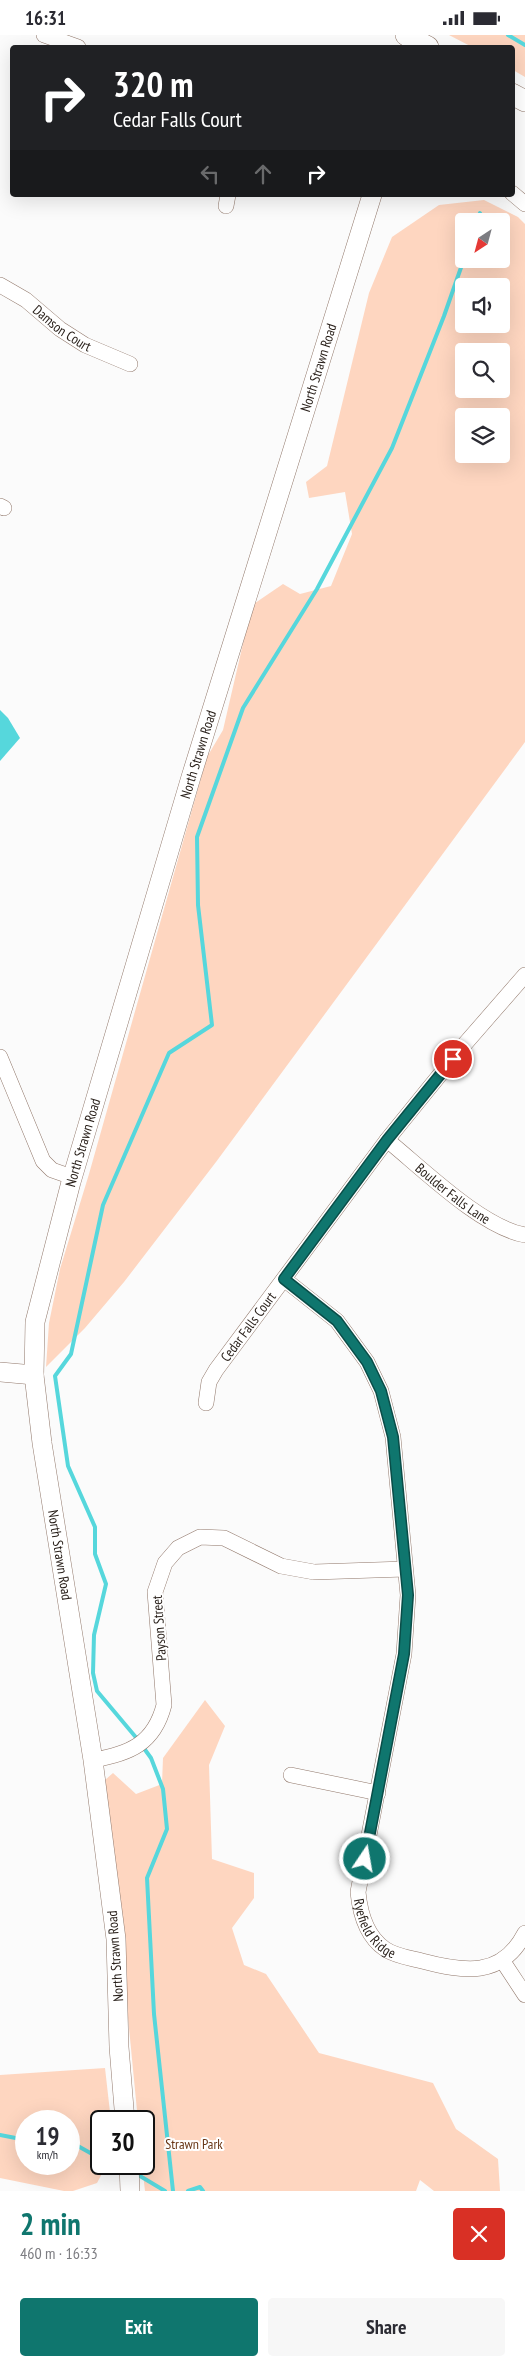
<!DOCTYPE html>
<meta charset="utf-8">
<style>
:root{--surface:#fff;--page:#f7f7f7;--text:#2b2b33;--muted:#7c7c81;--accent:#0f766e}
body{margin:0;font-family:"PT Sans Narrow",sans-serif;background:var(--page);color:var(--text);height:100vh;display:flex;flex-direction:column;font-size:19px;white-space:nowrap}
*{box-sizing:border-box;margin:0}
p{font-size:16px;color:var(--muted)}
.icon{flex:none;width:28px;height:28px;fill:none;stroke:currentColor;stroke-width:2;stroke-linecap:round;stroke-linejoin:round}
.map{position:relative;height:2156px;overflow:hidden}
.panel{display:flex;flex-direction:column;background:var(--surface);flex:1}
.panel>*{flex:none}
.guide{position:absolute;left:10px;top:10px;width:505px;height:152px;border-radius:5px;box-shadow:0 5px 20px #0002;background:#202124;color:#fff;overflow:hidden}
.needle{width:32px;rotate:216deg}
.buttons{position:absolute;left:455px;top:178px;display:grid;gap:10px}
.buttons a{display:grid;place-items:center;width:55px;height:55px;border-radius:5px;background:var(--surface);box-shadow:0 5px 20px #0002;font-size:25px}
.speed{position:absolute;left:15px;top:2075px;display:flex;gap:10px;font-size:25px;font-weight:700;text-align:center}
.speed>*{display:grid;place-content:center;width:65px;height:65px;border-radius:50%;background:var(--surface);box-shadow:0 5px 20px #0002;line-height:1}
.speed small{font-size:12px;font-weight:400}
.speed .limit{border:2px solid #111;border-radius:8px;background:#fff;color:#111}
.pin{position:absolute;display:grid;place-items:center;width:42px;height:42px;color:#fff;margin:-21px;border:2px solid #fff;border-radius:50%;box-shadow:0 1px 5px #0007}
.me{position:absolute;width:55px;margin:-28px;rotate:12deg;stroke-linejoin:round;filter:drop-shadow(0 0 4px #0008)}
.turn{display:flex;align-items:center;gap:18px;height:105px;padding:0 20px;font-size:22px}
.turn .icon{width:65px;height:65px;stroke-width:2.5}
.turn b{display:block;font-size:35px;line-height:42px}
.lanes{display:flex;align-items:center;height:48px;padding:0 20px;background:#0003;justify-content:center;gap:25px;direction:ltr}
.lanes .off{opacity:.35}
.round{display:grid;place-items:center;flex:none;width:52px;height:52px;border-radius:5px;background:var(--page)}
.headline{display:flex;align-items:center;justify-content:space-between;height:85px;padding:0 20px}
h1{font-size:30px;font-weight:700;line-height:38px;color:var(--accent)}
.button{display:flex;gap:10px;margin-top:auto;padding:10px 20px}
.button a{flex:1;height:58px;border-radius:5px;background:var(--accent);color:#fff;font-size:20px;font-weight:700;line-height:58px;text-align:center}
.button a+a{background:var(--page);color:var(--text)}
.status{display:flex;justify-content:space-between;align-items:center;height:35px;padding:0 25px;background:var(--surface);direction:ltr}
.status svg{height:14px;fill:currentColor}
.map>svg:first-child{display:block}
.green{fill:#fed6c0;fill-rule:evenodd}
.water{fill:#56d7dc}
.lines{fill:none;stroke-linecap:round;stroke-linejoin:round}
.stream{stroke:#56d7dc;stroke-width:4}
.minor-casing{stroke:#92796c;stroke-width:16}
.tertiary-casing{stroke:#92796c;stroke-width:20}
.secondary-casing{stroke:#92796c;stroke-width:22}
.minor{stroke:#fff;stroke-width:15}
.tertiary{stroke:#fff;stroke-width:19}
.secondary{stroke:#fff;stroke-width:21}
.route-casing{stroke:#0a4d48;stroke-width:12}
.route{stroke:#0f766e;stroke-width:9}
.labels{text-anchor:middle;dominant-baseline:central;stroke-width:4;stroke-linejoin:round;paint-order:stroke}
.street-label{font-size:14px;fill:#261d17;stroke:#fff}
.park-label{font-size:14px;fill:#683514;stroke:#fff}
</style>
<div class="status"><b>16:31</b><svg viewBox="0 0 49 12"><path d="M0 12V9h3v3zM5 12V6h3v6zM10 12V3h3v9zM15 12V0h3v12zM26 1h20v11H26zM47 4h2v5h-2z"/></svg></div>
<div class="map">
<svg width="525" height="2156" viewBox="0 0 525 2156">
<rect width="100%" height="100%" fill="#fbfbfb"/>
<g class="green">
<path d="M449,0H525V42L513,35L512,12H472Z"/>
<path d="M484,165L518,182L525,189V707L216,1127L124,1247L85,1293L46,1332L49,1288L60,1234L89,1139L207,722L223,695L252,570L283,549L300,559L331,551L352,499L345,457L309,463L306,447L327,431L369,258L392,202L439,170ZM464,186H501V224H464ZM464,251H501V289H464ZM464,316H501V354H464ZM464,381H501V419H464Z"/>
<path d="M205,1665L225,1691L209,1730L212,1824L254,1838V1863L232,1893L244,1930L266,1939L319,2018L433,2048L456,2094L498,2124L500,2156H434L420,2145L416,2156H145L142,2129L144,2086H138L105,1745L113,1738L136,1759L162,1749L163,1723Z"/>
<path d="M105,2033L111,2086H101V2129H107L97,2148L73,2156H64L0,2143V2040ZM69,2086V2129H26V2086Z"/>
</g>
<path class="water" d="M0,675L8,683L20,703L0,726Z"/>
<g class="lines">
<g class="stream">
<path d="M508,0L525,10"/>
<path d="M477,186L480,178"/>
<path d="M139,1706L97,1656L93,1638L94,1600L106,1549L95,1519V1492L68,1431L55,1341L71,1319L103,1170L169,1018L212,990L198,870L197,802L243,673L317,554L392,413L444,281L464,224"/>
<path d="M143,1712L151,1723L163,1754L167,1794L147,1843L154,1979L173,2156"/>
<path d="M0,2100L26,2105"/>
<path d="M69,2106L101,2124"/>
<path d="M113,2129L124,2134"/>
<path d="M135,2138L165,2156"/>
<path d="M188,2156L200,2152L203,2156"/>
</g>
<defs>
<g id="minor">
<path d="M44,0L78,12"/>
<path d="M512,158L525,169"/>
<path d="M226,171L228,160"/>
<path id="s1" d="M0,250L26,265L60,294L85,310L130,329"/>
<path d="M0,471L4,473"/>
<path d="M0,1022L43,1126L52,1135L72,1142"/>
<path id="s2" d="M387,1105C423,1134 481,1192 525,1200"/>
<path id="s3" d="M284,1244L337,1286L367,1327L381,1356L393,1402L408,1560L404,1619L358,1857C360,1878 366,1901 385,1914C395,1921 410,1923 422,1926C464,1937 502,1943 525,1898"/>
<path id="s4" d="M206,1368L209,1347L216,1335L387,1105L464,1010L525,940"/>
<path d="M93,1725C129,1719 154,1709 164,1670L155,1557L165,1528L178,1513L200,1502L224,1503L281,1531L314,1537L405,1534"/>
<path d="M291,1740L378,1758"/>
<path d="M502,1925L525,1960"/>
</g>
<g id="tertiary">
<path d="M0,1337L34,1340"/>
<path id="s5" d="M125,2086L119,2012L116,1904L93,1725L42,1408L34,1340L35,1287L71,1147L191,742L372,160"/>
<path d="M129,2129L130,2156"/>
</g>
<g id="secondary">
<path d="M406,0L428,12"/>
<path d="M512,59L525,66"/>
</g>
</defs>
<use href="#minor" class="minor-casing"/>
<use href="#tertiary" class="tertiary-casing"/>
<use href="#secondary" class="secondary-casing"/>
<use href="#minor" class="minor"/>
<use href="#tertiary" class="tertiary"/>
<use href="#secondary" class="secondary"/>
</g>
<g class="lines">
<defs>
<path id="route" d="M365,1824L404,1619L408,1560L393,1402L381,1356L367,1327L337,1286L284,1244L387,1105L453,1024"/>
</defs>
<use href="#route" class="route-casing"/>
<use href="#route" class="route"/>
</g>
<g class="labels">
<g class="street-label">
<text stroke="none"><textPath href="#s1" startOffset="76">Damson Court</textPath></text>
<text stroke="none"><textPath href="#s5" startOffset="1801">North Strawn Road</textPath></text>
<text stroke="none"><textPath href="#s5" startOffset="1396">North Strawn Road</textPath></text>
<text stroke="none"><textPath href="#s5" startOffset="991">North Strawn Road</textPath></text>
<text stroke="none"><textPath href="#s2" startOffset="85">Boulder Falls Lane</textPath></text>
<text stroke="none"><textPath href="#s4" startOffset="89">Cedar Falls Court</textPath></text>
<text transform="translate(60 1520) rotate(81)">North Strawn Road</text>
<text transform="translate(159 1593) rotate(-94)">Payson Street</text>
<text stroke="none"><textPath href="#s3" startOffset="700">Ryefield Ridge</textPath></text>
<text transform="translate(115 1921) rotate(-94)">North Strawn Road</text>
</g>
<g class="park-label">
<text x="194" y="2109">Strawn Park</text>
</g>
</g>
</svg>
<div class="buttons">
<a><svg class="needle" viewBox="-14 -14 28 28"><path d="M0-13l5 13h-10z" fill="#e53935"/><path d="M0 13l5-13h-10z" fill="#7c7c81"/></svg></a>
<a><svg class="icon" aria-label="sound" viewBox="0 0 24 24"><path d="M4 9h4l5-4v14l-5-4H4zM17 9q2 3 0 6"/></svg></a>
<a><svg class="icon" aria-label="search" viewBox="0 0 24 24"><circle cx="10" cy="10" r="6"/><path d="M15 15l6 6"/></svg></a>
<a><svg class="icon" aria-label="layers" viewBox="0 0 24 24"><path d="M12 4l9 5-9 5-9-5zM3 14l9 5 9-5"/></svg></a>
</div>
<div class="speed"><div>19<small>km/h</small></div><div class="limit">30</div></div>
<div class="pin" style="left:453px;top:1024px;background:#d93025"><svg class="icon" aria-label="arrive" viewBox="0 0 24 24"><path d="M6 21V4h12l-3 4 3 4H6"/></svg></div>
<svg class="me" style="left:365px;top:1824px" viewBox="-20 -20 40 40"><circle r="17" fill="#0f766e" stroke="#fff" stroke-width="3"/><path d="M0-11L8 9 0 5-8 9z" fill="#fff"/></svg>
<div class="guide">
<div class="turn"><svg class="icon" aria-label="right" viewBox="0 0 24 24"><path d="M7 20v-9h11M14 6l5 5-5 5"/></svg><div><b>320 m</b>Cedar Falls Court</div></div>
<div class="lanes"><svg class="icon off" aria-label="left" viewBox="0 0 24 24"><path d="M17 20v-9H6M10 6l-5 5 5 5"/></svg><svg class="icon off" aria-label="ahead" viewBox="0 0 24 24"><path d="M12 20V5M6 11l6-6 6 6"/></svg><svg class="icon" aria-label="right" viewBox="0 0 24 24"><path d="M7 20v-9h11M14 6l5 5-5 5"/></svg></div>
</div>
</div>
<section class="panel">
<div class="headline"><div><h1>2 min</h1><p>460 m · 16:33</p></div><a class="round" style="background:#d93025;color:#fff"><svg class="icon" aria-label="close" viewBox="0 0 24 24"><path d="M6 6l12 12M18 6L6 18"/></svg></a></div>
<div class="button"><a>Exit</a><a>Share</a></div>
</section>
